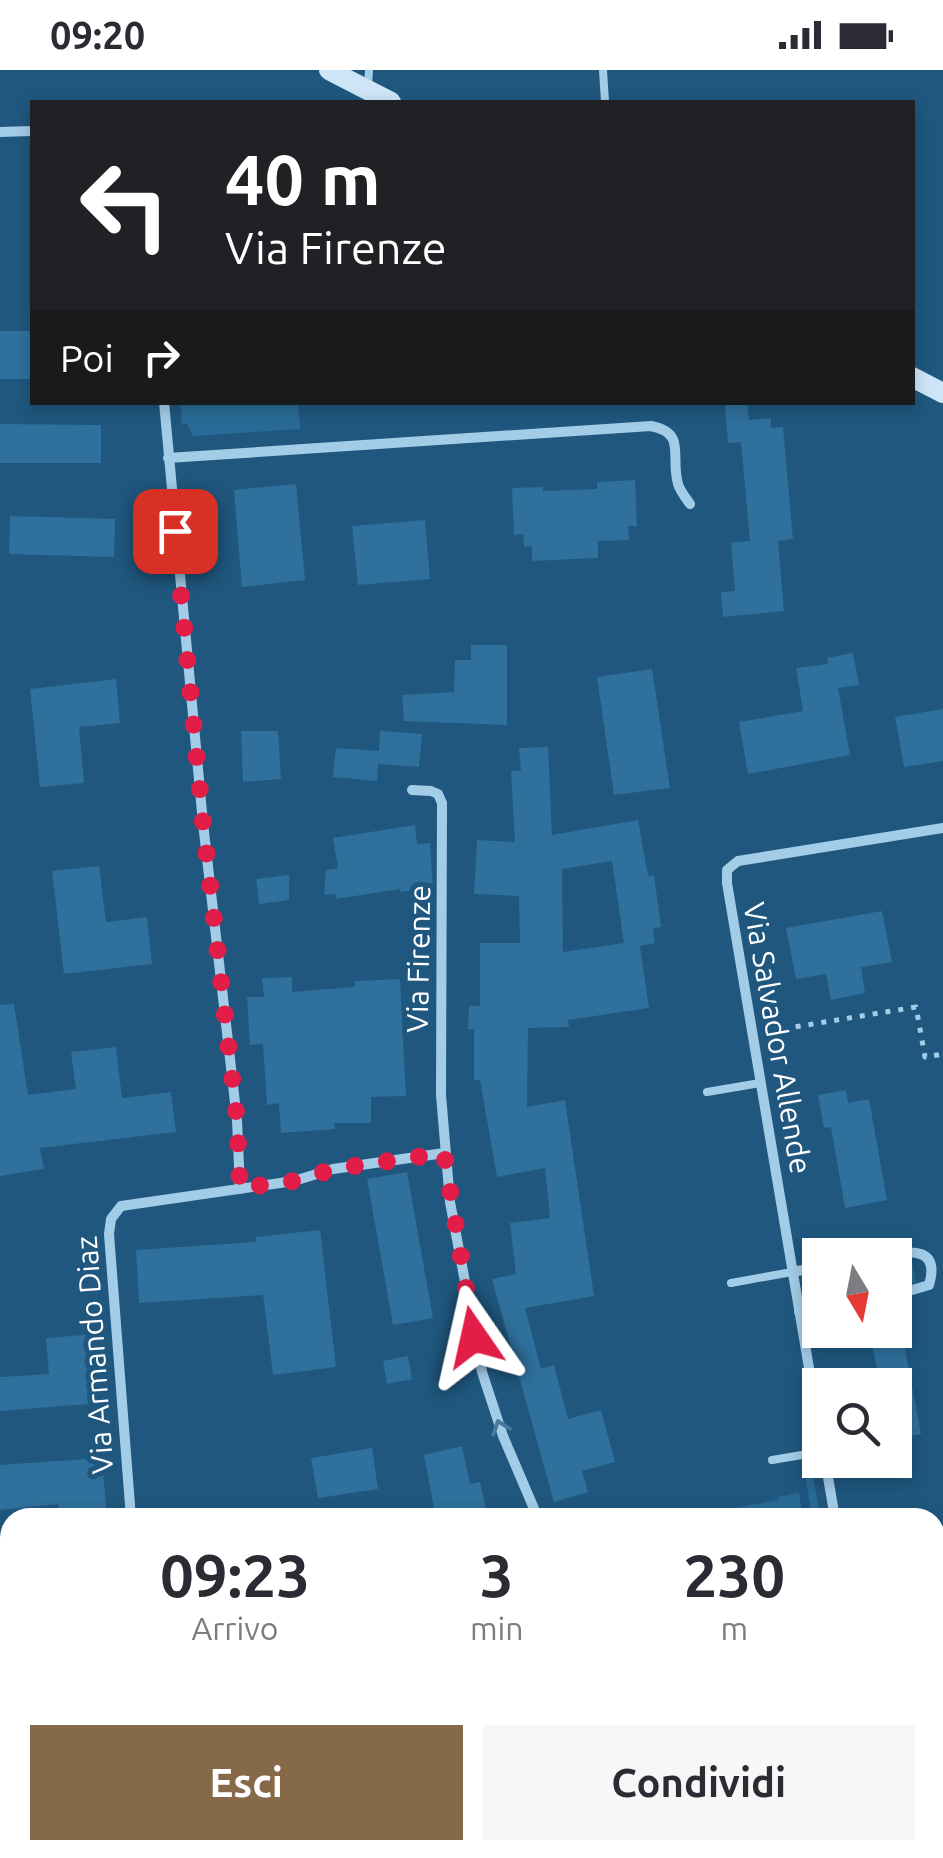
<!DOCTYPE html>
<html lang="it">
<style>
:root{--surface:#fff;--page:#f7f7f7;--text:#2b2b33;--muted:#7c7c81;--accent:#866949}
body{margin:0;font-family:Ubuntu,sans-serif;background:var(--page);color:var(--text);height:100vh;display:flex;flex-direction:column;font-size:38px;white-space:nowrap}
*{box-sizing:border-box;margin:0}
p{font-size:32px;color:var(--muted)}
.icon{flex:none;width:55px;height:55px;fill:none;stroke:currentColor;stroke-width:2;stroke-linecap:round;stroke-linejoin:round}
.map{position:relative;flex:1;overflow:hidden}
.drawer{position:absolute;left:0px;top:1438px;width:945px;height:352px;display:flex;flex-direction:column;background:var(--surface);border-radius:30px 30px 0 0;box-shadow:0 5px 15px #0003}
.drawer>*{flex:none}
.guide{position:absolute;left:30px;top:30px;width:885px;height:305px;border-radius:0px;box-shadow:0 5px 15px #0003;background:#202124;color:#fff;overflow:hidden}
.needle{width:65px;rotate:170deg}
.buttons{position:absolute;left:802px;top:1168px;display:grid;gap:20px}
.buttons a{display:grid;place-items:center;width:110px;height:110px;border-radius:0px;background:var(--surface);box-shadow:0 5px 15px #0003;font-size:50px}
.pin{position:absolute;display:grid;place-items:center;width:85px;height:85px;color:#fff;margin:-42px;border-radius:20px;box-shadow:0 5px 15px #0006}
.me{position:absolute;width:110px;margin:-55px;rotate:349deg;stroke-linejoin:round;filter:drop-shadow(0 0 8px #0008)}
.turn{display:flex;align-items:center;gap:35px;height:210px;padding:0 30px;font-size:45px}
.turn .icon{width:130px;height:130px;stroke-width:2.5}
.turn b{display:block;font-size:70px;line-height:85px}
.then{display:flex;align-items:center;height:95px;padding:0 30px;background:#0003;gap:20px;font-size:38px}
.eta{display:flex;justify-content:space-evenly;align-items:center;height:170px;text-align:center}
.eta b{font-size:60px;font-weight:700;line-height:70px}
.cta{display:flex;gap:20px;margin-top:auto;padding:20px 30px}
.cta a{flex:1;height:115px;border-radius:0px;background:var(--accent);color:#fff;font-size:40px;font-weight:700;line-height:115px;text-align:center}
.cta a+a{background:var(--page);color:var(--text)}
.status{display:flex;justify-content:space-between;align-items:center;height:70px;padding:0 50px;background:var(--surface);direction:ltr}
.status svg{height:28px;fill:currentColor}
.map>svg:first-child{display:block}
.green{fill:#296b96}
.building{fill:#2f709c;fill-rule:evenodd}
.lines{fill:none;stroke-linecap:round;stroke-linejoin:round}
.path{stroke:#a3cce7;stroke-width:5;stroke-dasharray:5 8;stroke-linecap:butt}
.lane{stroke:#a3cce7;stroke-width:8}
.street{stroke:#a3cce7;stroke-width:10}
.secondary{stroke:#cde5f6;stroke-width:20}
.oneway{stroke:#477a9e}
.route{stroke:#e11d48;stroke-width:18;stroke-dasharray:0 32.4}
.labels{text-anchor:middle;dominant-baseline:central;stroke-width:10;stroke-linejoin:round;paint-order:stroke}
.street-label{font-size:30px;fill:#fff;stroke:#1f577e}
</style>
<div class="status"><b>09:20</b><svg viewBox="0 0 49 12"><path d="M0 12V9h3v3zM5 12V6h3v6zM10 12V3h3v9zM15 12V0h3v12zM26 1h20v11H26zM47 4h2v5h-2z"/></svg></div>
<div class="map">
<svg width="943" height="1788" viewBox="0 0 943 1788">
<rect width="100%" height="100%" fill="#1f577e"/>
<g class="green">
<path d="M180,333H298L300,359L193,366L187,354H182Z"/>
<path d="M912,1192L916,1213L895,1216V1195Z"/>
<path d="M812,1398L820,1447H812L804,1399Z"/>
<path d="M799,1423L803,1447L679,1448L678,1445L700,1441L702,1444L778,1430V1427Z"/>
</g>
<g class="building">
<rect x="0" y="261" width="32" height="48"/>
<path d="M747,332L749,350L771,348V358L783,357L793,469L778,471L784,541L723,547L721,522L735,521L731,473L750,471L741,372L728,373L725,335Z"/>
<path d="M0,354L101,355V393H0Z"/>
<path d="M635,410L637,456H628L629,470L598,471V488L532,491V476L524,477L523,464L514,465L512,418L543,417V421L597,419V412Z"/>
<path d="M296,414L305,510L242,517L234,420Z"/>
<path d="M10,446L115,449L114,487L9,484Z"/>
<path d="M425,450L430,509L358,515L352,456Z"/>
<path d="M471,575H507V655L404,651L402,625L454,622L455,590H471Z"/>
<path d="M853,583L859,615L838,618L850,685L748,704L739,652L803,641L796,598L828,594L827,588Z"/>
<path d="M652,599L670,718L614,725L597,607Z"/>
<path d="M116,609L120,653L79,657L84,713L40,717L30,619Z"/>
<path d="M943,639V691L904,697L895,647Z"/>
<path d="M241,661H278L281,709L243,712Z"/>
<path d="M380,661L422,664L419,697L378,694L377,711L333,707L336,678L379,681Z"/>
<path d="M548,677L552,765L638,750L648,806L654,805L661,857L653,858L655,873L640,876L649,938L568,950L569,957L528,958L527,1037L565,1030L594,1226L525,1238L541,1299L554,1295L568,1349L601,1340L615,1392L582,1401L588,1422L554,1432L492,1209L516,1204L510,1153L550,1148L545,1098L497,1107L480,1010H474V959H468L469,936H480V873H520L519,826L474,824L477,770L515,772L511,701L521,700L519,678ZM612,791L624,873L563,882L562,799Z"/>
<path d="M415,755L417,774L430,773L433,818L400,822V819L336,829V824L324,825L326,800L338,798L333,768Z"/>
<path d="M99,796L106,852L147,847L152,894L64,904L52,801Z"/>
<path d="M289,805V830L259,834L256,809Z"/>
<path d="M882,841L892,892L861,897L865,923L831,930L826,904L796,909L786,858Z"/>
<path d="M292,907V922L355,917V911L400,909L406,1026L371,1027V1053H334L335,1059L281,1063L279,1033L267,1035L263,974L250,975L247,927H264L262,908Z"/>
<path d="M14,934L28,1025L76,1019L71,982L116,977L122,1028L171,1022L176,1062L40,1078L44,1099L0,1106V935Z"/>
<path d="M846,1020L848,1033L869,1029L887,1130L845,1138L831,1057L824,1058L818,1025Z"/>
<path d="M407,1102L433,1248L393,1255L367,1109Z"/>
<path d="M320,1160L336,1297L273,1305L263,1225L139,1233L136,1180L256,1172V1167Z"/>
<path d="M901,1258L921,1364L895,1369V1315H880L870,1264Z"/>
<path d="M96,1264L101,1333L0,1341V1307L49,1304L46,1268Z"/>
<path d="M408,1286L412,1309L387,1314L383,1291Z"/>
<path d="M462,1376L470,1414L480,1412L488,1448H436L424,1385Z"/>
<path d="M372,1378L378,1419L318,1428L311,1388Z"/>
<path d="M102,1388L107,1448H59L58,1434L0,1440V1395Z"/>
</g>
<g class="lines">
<path class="path" d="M770,961L916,937L925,987L943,984"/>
<g class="lane">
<path d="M603,0L605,32"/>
<path d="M368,16L369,0"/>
<path d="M707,1022L760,1013"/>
<path d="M731,1213L792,1202"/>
<path d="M772,1390L820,1382"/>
</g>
<g class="street">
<path d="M0,62L32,61"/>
<path d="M164,332L203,753L237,1050L240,1119"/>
<path d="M168,388L651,356C687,363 670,386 678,414C680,421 686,428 690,434"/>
<path d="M412,720L431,721L438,724L442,733L441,1025L450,1132L482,1302L503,1366L538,1448"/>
<path d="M886,1185C912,1180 940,1178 929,1215L895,1225"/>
<path d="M792,1202L820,1197"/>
<path d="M799,1242L820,1238"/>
<path d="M820,1363L727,813V800L738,791L943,758"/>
<path d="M825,1390L835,1448"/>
<path d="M131,1448L109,1164L111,1149L121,1136L294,1111L333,1099L444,1083"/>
<path d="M253,1780L254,1788"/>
<path d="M353,1780L354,1788"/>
<path d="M722,1780L724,1788"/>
</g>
<g class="secondary">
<path d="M329,0L391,32"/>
<path d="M912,307L943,323"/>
<path d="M935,1595L943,1594"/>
<path d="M23,1788L67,1780"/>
</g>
</g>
<defs><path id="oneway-chevron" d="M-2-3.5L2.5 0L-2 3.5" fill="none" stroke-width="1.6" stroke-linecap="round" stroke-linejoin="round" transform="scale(2.5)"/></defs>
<use class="oneway" href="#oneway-chevron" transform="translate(500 1357) rotate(-109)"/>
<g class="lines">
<path class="route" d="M175,461L203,753L237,1050L240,1118L294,1111L334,1099L444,1083L474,1267"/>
</g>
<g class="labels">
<g class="street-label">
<text transform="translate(418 889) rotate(-89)">Via Firenze</text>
<text transform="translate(778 968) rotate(80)">Via Salvador Allende</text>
<text transform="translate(94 1285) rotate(-94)">Via Armando Diaz</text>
</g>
</g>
</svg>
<div class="buttons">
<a><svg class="needle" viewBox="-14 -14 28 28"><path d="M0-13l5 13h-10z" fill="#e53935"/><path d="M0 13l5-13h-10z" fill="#7c7c81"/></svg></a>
<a><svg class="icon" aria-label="search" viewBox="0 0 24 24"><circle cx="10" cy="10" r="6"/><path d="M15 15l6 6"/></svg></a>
</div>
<div class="pin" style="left:175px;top:461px;background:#d93025"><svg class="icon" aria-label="arrive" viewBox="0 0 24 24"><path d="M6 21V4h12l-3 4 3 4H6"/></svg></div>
<svg class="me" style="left:474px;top:1267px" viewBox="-20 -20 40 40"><path d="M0-17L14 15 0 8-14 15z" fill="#e11d48" stroke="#fff" stroke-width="4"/></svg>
<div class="guide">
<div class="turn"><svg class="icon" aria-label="left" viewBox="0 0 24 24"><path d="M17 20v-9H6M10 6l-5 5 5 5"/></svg><div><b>40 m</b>Via Firenze</div></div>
<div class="then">Poi<svg class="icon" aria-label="right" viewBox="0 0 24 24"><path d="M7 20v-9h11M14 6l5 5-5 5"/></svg></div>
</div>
<section class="drawer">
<div class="eta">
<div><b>09:23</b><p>Arrivo</p></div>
<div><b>3</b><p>min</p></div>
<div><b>230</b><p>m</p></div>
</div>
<div class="cta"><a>Esci</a><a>Condividi</a></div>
</section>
</div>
